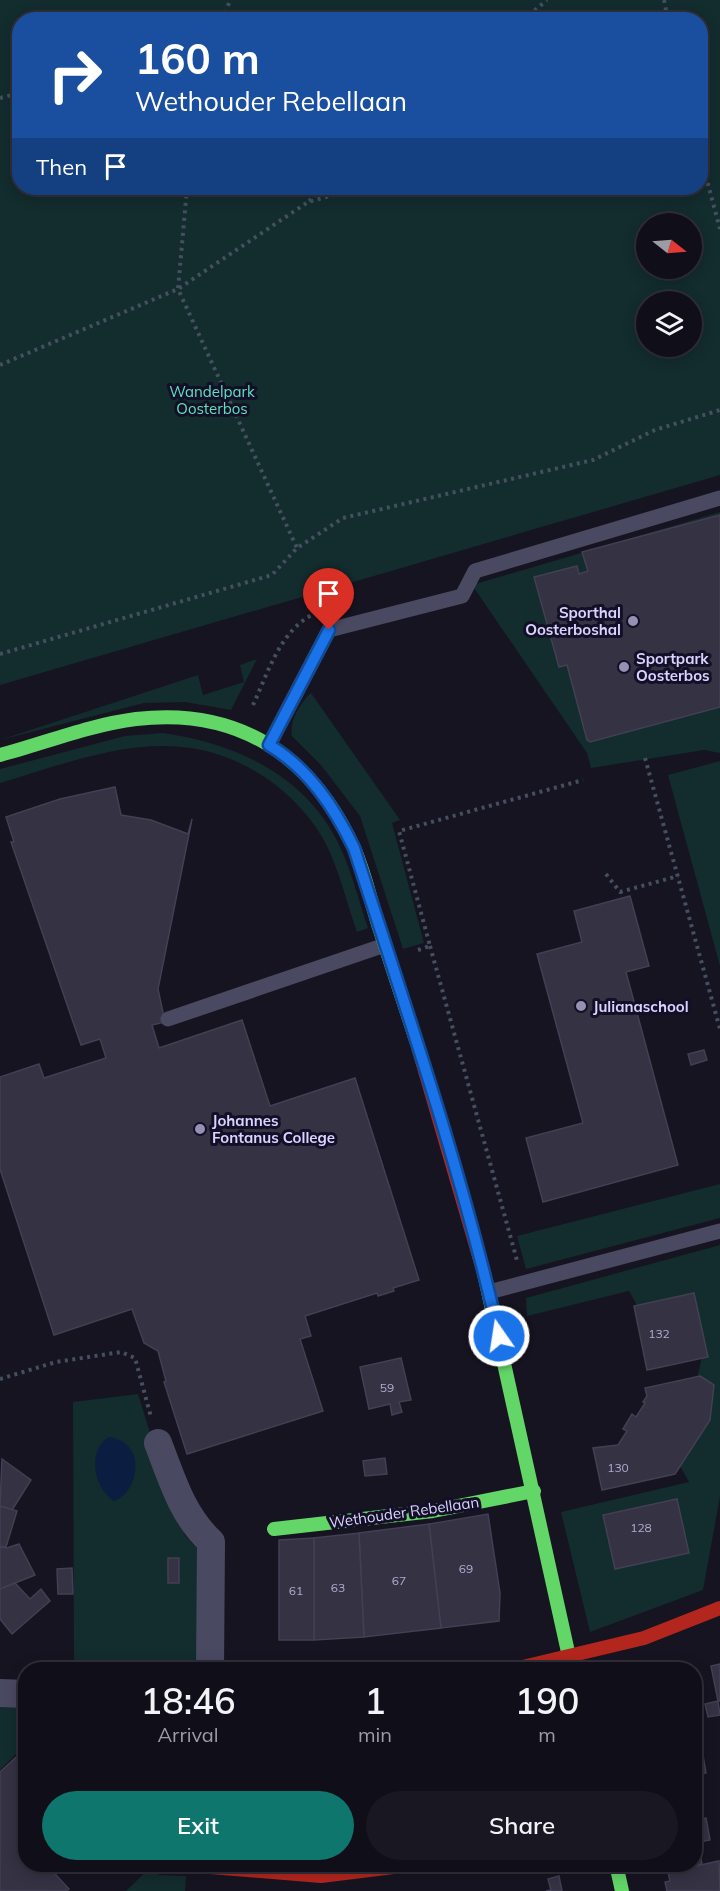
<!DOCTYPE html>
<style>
:root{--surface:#100f19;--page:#191822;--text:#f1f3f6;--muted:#9c9ca2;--line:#302f38;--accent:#0f766e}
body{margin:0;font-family:Mulish,sans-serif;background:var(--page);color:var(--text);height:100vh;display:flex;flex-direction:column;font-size:22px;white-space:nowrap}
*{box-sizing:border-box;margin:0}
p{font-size:20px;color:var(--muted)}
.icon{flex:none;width:33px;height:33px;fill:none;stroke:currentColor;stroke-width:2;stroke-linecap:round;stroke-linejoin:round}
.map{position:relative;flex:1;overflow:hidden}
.sheet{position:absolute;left:18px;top:1662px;width:684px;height:210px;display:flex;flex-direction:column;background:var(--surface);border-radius:24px;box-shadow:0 3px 15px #0003,0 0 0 2px var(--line)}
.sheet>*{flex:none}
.top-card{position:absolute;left:12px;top:12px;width:696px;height:183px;border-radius:24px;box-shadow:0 3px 15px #0003,0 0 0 2px var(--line);background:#1a4fa0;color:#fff;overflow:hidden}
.needle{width:39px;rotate:107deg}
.fabs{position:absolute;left:636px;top:213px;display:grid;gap:12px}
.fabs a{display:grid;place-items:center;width:66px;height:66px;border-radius:50%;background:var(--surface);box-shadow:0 3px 15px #0003,0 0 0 2px var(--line);font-size:30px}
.pin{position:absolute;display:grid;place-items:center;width:51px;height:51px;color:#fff;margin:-62px -26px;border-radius:50% 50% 50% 0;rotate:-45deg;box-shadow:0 0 6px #0007}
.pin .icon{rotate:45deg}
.me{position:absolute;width:66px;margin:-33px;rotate:347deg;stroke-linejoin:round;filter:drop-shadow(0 0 4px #0008)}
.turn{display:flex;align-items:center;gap:21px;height:126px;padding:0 24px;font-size:27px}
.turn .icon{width:78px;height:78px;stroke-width:2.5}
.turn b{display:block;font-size:42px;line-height:51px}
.then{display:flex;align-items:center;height:57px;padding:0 24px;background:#0003;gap:12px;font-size:22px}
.eta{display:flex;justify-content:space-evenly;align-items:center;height:102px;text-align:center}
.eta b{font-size:36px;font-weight:600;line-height:42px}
.action{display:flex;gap:12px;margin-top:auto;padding:12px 24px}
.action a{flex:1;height:69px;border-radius:36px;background:var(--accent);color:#fff;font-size:24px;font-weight:600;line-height:69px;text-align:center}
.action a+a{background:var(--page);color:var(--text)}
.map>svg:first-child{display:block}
.green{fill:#132c2d;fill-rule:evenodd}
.water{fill:#0b1e41}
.building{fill:#343243;stroke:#433f54;stroke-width:1.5}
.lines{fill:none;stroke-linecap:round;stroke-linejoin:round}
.path{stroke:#44505f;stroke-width:4;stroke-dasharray:3 4.5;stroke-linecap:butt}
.lane{stroke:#4a4962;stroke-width:15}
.street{stroke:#4a4962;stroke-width:28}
.fast{stroke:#63d668;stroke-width:14}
.jam{stroke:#b3261e;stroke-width:14}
.route-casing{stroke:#114b97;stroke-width:15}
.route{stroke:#1a73e8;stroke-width:10}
.poi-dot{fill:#9591b1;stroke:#130f26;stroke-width:2}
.labels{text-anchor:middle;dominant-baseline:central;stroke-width:6;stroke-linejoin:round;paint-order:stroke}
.number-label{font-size:12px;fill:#b0acd0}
.park-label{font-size:15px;fill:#5fe0c0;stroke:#130f26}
.poi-label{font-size:15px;font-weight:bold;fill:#d9d4ff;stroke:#130f26;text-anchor:start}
.street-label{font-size:15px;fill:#d9d4ff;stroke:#130f26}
</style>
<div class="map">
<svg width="720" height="1891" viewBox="0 0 720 1891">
<rect width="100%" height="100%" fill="#161421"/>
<g class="green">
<path d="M0,0H720V475L0,685ZM20,20H700V188H20ZM646,224H692V268H646ZM646,302H692V346H646Z"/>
<path d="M720,512V753L704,750L591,768L587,753L472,585Z"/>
<path d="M257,659L231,710L185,702L144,703L0,740L198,675L203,695L244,682L240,665Z"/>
<path d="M311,693L400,820L392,823L424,943L403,949L360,816L321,765L292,736C289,721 300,703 311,693Z"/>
<path d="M163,733C232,743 300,772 335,837C350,864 358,899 368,928L357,932C347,904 340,873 327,846C313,818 289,793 263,776C175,719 91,756 0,783V769L125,736Z"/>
<path d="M720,761V966L668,775Z"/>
<path d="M720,1184V1218L526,1269L517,1236Z"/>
<path d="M720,1245V1496L703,1590L590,1632L561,1512L689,1482L677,1461L703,1353L639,1309L629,1291L527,1316L526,1298Z"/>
<path d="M138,1394L177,1519L185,1535L199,1551L198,1669H74L73,1402Z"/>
<path d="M0,1705L26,1706L25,1745L0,1770Z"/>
<path d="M151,1867L159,1875L186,1876L185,1891H126Z"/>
</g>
<path class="water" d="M109,1437C147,1442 140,1491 114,1501C94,1489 86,1450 109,1437Z"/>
<g class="building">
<path d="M720,515V707L590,742L587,740L567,665L559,667L534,577L577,566L579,574L588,571L582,552Z"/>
<path d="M115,787L121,815L151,820L188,834L192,819L158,989L165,1022L152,1025L159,1048L242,1020L270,1106L355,1078L419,1280L393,1288L394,1291L378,1296L377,1293L305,1316L311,1336L300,1339L323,1411L187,1454L164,1382L166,1381L158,1351L144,1343L132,1309L54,1335L0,1169V1077L39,1064L44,1078L106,1058L100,1039L81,1045L11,842H14L6,817L60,799Z"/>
<path d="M630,896L649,966L626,972L678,1165L543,1202L526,1138L583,1123L537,954L582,942L574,911Z"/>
<path d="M704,1050L707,1060L691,1065L688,1054Z"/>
<path d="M694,1293L708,1357L647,1370L634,1306Z"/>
<path d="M401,1358L411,1400L399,1402L402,1412L392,1415L390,1404L369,1409L360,1367Z"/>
<path d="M700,1376L714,1385L710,1420L675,1474L602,1490L593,1448L618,1445L627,1431L623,1429L632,1414L636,1417L645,1403L643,1402L647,1396L645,1388Z"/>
<path d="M385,1458L387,1474L365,1476L363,1461Z"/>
<path d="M2,1459L31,1480L12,1510L0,1506Z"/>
<path d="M677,1499L689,1553L615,1569L603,1515Z"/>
<path d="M0,1506L17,1511L6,1547H0Z"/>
<path d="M488,1514L500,1593L499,1621L441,1628L429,1524Z"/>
<path d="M429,1524L441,1628L364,1637L359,1533Z"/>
<path d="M359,1533L364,1637L314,1640V1538Z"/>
<path d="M314,1538V1640H279V1540Z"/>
<path d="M19,1544L35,1575L0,1589V1547L7,1548Z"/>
<rect x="168" y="1558" width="11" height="25"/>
<path d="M72,1568L73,1594H58L57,1569Z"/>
<path d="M15,1583L30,1599L41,1589L50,1601L12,1634L0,1619V1589Z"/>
<path d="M720,1664V1701H718L711,1666Z"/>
<path d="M718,1701L720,1715L708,1717L705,1704Z"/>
<path d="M26,1748V1864H46L69,1889L66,1891H0V1772Z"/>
<path d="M702,1750L706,1773L694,1775V1752Z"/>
<path d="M694,1797L701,1819L694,1820Z"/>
<path d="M706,1818L710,1840L694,1843V1820Z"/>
<path d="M698,1842L702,1864L668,1872L667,1864H694V1843Z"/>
<path d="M719,1861L720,1891H667L665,1882L670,1881L668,1872Z"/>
<path d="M559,1876L562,1891H546L551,1890L548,1879Z"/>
</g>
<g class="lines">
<g class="path">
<path d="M664,0L668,20"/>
<path d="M223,20L230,0"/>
<path d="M523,20L547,0"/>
<path d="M0,98L20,93"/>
<path d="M700,154L720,229"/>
<path d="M187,188L178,289L297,548"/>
<path d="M309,201L324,188"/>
<path d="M0,365L178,289L308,202L360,188"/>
<path d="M0,654L272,575L297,548L343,518L593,460L655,430L720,410"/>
<path d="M253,705C268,673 280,630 314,614"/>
<path d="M645,758L720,1029"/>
<path d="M606,874L620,892L678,876"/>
<path d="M430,946L518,1264"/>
<path d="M418,950L430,946L399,831L583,780"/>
<path d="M0,1379L56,1362L121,1352L135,1358L151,1417"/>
</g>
<g class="lane">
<path d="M269,745L329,630L462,596L475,571L720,498"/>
<path d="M168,1019L385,945"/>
<path d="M489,1292L720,1231"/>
</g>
<g class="street">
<path d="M158,1443C172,1479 182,1515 211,1542L210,1670"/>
<path d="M0,1693L26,1694"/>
</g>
<g class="fast">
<path d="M0,755C45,743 89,725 136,719C238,707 311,755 353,846C364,870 370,898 378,924C391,963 403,1001 416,1040"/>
<path d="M484,1273L572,1670"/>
<path d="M274,1529L433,1511L534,1491"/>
<path d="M616,1864L622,1891"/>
</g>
<g class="jam">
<path d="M416,1040L484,1273"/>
<path d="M510,1670L644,1638L720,1608"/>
<path d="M198,1866L321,1876L418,1864"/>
</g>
</g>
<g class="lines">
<defs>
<path id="route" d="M329,630L269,745C309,769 334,807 354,848C406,1009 462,1171 499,1336"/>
</defs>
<use href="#route" class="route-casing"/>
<use href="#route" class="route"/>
</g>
<g class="poi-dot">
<circle cx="633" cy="621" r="6"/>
<circle cx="624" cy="667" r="6"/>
<circle cx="581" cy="1006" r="6"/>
<circle cx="200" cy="1129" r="6"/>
</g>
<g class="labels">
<g class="number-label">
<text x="659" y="1333">132</text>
<text x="387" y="1387">59</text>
<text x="618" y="1467">130</text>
<text x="641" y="1527">128</text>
<text x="466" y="1568">69</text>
<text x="399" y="1580">67</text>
<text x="338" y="1587">63</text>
<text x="296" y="1590">61</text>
</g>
<g class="park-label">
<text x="212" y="391">Wandelpark<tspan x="212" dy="17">Oosterbos</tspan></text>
</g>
<g class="poi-label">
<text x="621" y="612" text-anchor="end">Sporthal<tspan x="621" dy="17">Oosterboshal</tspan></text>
<text x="636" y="658">Sportpark<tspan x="636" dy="17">Oosterbos</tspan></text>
<text x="593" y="1006">Julianaschool</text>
<text x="212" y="1120">Johannes<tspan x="212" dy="17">Fontanus College</tspan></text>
</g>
<g class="street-label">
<text transform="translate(404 1512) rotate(-8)">Wethouder Rebellaan</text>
</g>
</g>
</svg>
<div class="fabs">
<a><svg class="needle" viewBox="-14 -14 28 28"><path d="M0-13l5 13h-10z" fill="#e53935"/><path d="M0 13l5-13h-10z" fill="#9c9ca2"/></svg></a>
<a><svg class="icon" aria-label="layers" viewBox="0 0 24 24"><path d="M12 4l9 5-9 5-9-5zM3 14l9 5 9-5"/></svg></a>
</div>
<div class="pin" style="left:329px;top:630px;background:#d93025"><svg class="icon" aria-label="arrive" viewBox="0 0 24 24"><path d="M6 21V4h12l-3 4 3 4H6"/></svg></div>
<svg class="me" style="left:499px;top:1336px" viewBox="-20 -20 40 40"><circle r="17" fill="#1a73e8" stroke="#fff" stroke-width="3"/><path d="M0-11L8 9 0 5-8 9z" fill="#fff"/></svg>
<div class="top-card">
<div class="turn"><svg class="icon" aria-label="right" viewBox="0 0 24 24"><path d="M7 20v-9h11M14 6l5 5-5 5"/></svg><div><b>160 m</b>Wethouder Rebellaan</div></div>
<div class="then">Then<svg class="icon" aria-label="arrive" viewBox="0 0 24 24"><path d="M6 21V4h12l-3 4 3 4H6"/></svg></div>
</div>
<section class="sheet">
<div class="eta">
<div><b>18:46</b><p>Arrival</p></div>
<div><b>1</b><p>min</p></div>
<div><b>190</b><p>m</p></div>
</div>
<div class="action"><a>Exit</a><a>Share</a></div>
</section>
</div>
